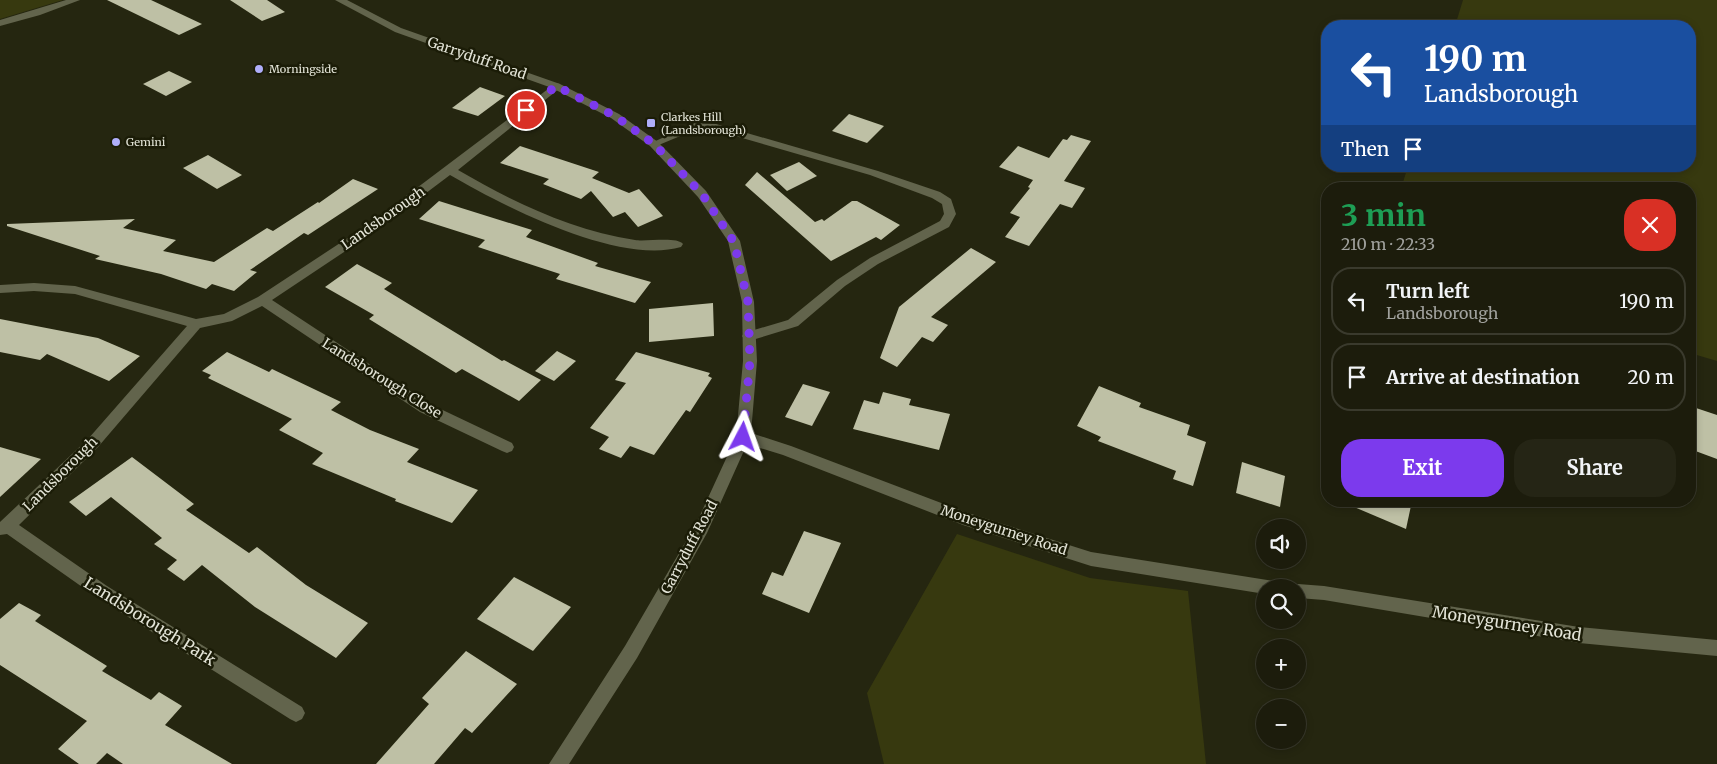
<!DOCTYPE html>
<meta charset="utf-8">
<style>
:root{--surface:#1c1c0c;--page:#252515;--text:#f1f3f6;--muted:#a0a19d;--line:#3a3a2d;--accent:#7c3aed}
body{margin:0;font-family:Merriweather,serif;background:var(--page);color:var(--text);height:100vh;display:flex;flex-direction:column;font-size:19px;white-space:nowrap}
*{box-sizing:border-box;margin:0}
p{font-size:16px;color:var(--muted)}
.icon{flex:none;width:28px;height:28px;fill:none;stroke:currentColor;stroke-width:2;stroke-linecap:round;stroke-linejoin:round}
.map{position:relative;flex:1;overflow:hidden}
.sheet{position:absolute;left:1321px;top:182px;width:375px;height:325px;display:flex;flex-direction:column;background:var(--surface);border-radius:20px;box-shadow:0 2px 8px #0003,0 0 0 1px var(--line)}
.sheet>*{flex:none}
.banner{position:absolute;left:1321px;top:20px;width:375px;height:152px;border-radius:20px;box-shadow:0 2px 8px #0003,0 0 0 1px var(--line);background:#1a4fa0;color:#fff;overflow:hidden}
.buttons{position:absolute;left:1256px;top:519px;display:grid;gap:10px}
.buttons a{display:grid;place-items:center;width:50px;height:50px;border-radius:50%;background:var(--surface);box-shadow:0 2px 8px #0003,0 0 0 1px var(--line);font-size:25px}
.pin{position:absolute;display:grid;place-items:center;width:42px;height:42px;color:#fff;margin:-21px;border:2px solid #fff;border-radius:50%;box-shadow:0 1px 5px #0007}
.me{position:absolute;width:55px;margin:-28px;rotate:4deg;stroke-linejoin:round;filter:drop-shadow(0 0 4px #0008)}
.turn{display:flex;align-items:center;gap:18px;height:105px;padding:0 20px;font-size:22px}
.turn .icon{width:65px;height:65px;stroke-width:2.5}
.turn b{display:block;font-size:35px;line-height:42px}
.then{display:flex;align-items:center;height:48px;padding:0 20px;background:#0003;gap:10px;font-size:19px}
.round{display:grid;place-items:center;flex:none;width:52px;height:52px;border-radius:20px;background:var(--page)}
.overview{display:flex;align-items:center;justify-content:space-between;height:85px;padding:0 20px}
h1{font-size:30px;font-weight:700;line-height:38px;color:#1e9e55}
.cta{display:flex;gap:10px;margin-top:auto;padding:10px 20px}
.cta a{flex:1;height:58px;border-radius:20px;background:var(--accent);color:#fff;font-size:20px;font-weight:700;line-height:58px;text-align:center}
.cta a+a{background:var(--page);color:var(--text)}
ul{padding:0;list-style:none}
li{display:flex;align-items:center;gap:15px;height:68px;margin:0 10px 8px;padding:0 10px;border:2px solid var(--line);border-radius:20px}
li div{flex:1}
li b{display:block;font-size:19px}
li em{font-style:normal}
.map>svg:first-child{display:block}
.green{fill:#37390f}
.building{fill:#bec0a5}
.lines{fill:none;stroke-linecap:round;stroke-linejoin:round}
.minor{fill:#62644c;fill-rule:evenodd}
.tertiary{fill:#62644c;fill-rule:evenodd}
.route{stroke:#7c3aed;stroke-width:9;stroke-dasharray:0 16.2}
.poi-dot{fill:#afaefa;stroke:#1b1c07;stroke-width:2}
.labels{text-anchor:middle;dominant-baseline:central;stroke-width:5;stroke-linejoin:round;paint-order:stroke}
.far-poi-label{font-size:11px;fill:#e3e4d7;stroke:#1b1c07;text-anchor:start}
.street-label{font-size:14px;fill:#e3e4d7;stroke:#1b1c07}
.near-street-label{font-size:16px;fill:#e3e4d7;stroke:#1b1c07}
</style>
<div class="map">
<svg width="1717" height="764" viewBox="0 0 1717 764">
<rect width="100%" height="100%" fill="#252610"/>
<g class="green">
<path d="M0,0H63L0,19Z"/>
<path d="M1463,0H1717V361L1690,353V189H1401L1408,166H1690V26H1455Z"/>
<path d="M957,534L1090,578L1188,591L1206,764H884L867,693Z"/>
</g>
<g class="building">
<path d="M107,0H151L202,24L179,35Z"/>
<path d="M230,0H267L285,12L262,21Z"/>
<path d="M169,71L192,82L166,96L143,84Z"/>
<path d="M480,87L505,96L478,116L452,108Z"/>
<path d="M849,114L884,126L867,143L832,131Z"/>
<path d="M1071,135L1091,141L1064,181L1085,188L1072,208L1060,204L1029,246L1005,237L1020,217L1010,213L1030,188L1028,187L1033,180L999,167L1018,146L1049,158L1063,139L1067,140Z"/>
<path d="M520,146L599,172L592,178L629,193L639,189L663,216L638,227L625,212L613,217L591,191L581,199L543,184L549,179L500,163Z"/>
<path d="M208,155L242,175L217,189L183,168Z"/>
<path d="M799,162L817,176L787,191L770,175Z"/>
<path d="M757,172L815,222L822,219L824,221L852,201H857L900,225L881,240L876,237L831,261L745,185Z"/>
<path d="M353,179L378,189L308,235L304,233L250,270L257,272L234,291L212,284L206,289L161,274L95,259L100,256L7,226V224L135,219L123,228L176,240L163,251L214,262L267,228L273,231L318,202L319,203Z"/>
<path d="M439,201L532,230L526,237L598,263L595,266L651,282L635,303L556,279L560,274L478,247L485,240L419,219Z"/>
<path d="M971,248L996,262L931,317L948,325L933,342L922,337L897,367L880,358L899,307Z"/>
<path d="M357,264L392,283L384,289L502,361L504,360L541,380L519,401L462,369L456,373L369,319L374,315L325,287Z"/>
<path d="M713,303L714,336L649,342V309Z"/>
<path d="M0,319L98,338L140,356L109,381L47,354L40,360L0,352Z"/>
<path d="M557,351L576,361L554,381L535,371Z"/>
<path d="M227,352L269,372L272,369L341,402L331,410L370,430L419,449L407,462L478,490L452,523L395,501L396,499L312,464L323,453L279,430L292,419L208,378L211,375L202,371Z"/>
<path d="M636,352L710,373L708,376L712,378L690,412L686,410L654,455L630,446L621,458L599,449L609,437L590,428L626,383L615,380Z"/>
<path d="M803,384L830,392L812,426L785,417Z"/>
<path d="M1099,386L1141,403L1139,407L1190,425L1187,435L1206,442L1193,486L1173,479L1176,471L1098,441L1101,437L1077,426Z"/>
<path d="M883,392L911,399L909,405L950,414L939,450L853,429L864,400L879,404Z"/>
<path d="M1690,406L1717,415V459L1690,449Z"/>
<path d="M0,447L41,459L0,497Z"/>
<path d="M132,457L194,504L186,510L249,553L257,547L306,585L368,623L336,658L255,607L202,565L184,581L167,569L177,560L154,544L162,538L111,497L86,516L69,502Z"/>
<path d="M1242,462L1285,476L1280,507L1236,493Z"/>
<path d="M1340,501H1412L1406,529Z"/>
<path d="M804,531L841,543L809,613L762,594L772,572L783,576Z"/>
<path d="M514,577L571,607L533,651L477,619Z"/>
<path d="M19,603L41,615L35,621L107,666L102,671L151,700L159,692L182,706L165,725L232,764H123L107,753L96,764H79L58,749L87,721L0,665V619Z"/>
<path d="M466,651L517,684L472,733L465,728L434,764H376L429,704L422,698Z"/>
</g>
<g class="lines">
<g class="minor">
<path d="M66,0H80L40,15L0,26V20Z"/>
<path d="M556,83L560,84V88L458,170C513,202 571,230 635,240C646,242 677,236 683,244L681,247C618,265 505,207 450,175L377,230L272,300L430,404L512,443L514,447L512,451L507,453L502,451L420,412L262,306L232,321L200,328L98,447L19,525L107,586L302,707L305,713L302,719L296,722L290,719L95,596L7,534L0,535V522L88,439L187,326L75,294L34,291L0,293V285L34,283L75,286L196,319L224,314L258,297L369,224Z"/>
<path d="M695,123L716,124L878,171L940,192L951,199L956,214L949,227L878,264L845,286L798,326L749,341L744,339L742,336L744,333L788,320L837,280L870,258L940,221L944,214L942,204L932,198L870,175L711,129H697L654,147L649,144Z"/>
</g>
<g class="tertiary">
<path d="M335,0H347L401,28L560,84L619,114L658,142L706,191L740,241L754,302L757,361L751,433L791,446L965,512L1091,552L1274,581L1280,583L1282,588H1265V594L1091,566L963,525L783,455L747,444L707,533L637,658L569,764H549L625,646L696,524L736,437L743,361L742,302L728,241L698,197L650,146L611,118L552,88L395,32Z"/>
<path d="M1298,584L1324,586L1579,627L1717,640V656L1579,643L1324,600L1298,598V588H1291Z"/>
</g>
</g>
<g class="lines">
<path class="route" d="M526,110L556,86L615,116L654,144L702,194L734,242L748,302L750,361L743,437"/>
</g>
<g class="poi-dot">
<circle cx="259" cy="69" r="5"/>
<rect x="646" y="118" width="10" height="10" rx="2.5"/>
<circle cx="116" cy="142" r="5"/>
</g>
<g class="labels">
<g class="far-poi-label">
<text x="269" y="69">Morningside</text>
<text x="661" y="117">Clarkes Hill<tspan x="661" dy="13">(Landsborough)</tspan></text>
<text x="126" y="142">Gemini</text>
</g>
<g class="street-label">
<text transform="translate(477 58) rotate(19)">Garryduff Road</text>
<text transform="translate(383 218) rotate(-35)">Landsborough</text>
<text transform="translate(382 378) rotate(32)">Landsborough Close</text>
<text transform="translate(60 474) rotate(-45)">Landsborough</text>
<text transform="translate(1004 530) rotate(18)">Moneygurney Road</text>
<text transform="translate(689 547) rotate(-62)">Garryduff Road</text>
</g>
<g class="near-street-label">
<text transform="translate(150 621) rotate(32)">Landsborough Park</text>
<text transform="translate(1507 623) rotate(9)">Moneygurney Road</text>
</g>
</g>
</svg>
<div class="buttons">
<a><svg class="icon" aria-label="sound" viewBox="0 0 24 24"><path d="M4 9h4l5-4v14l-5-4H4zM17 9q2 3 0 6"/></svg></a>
<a><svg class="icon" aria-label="search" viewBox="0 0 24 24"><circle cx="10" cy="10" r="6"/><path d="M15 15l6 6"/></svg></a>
<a>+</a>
<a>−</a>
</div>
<div class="pin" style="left:526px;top:110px;background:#d93025"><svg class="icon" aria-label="arrive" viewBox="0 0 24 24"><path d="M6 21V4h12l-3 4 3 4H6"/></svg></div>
<svg class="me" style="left:743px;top:437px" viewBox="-20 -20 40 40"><path d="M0-17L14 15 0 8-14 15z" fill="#7c3aed" stroke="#fff" stroke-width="4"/></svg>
<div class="banner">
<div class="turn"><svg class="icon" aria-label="left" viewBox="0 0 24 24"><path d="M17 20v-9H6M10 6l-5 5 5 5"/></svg><div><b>190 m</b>Landsborough</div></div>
<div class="then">Then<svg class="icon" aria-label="arrive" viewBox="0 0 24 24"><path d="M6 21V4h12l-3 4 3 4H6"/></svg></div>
</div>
<section class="sheet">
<div class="overview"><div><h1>3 min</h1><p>210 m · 22:33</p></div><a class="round" style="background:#d93025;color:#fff"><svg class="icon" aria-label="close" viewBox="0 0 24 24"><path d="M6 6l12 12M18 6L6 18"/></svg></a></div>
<ul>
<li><svg class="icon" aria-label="left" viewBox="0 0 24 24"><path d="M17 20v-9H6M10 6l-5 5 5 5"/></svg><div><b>Turn left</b><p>Landsborough</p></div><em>190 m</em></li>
<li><svg class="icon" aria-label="arrive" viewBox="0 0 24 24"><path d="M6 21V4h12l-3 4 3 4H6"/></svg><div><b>Arrive at destination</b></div><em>20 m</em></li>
</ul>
<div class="cta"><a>Exit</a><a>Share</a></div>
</section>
</div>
